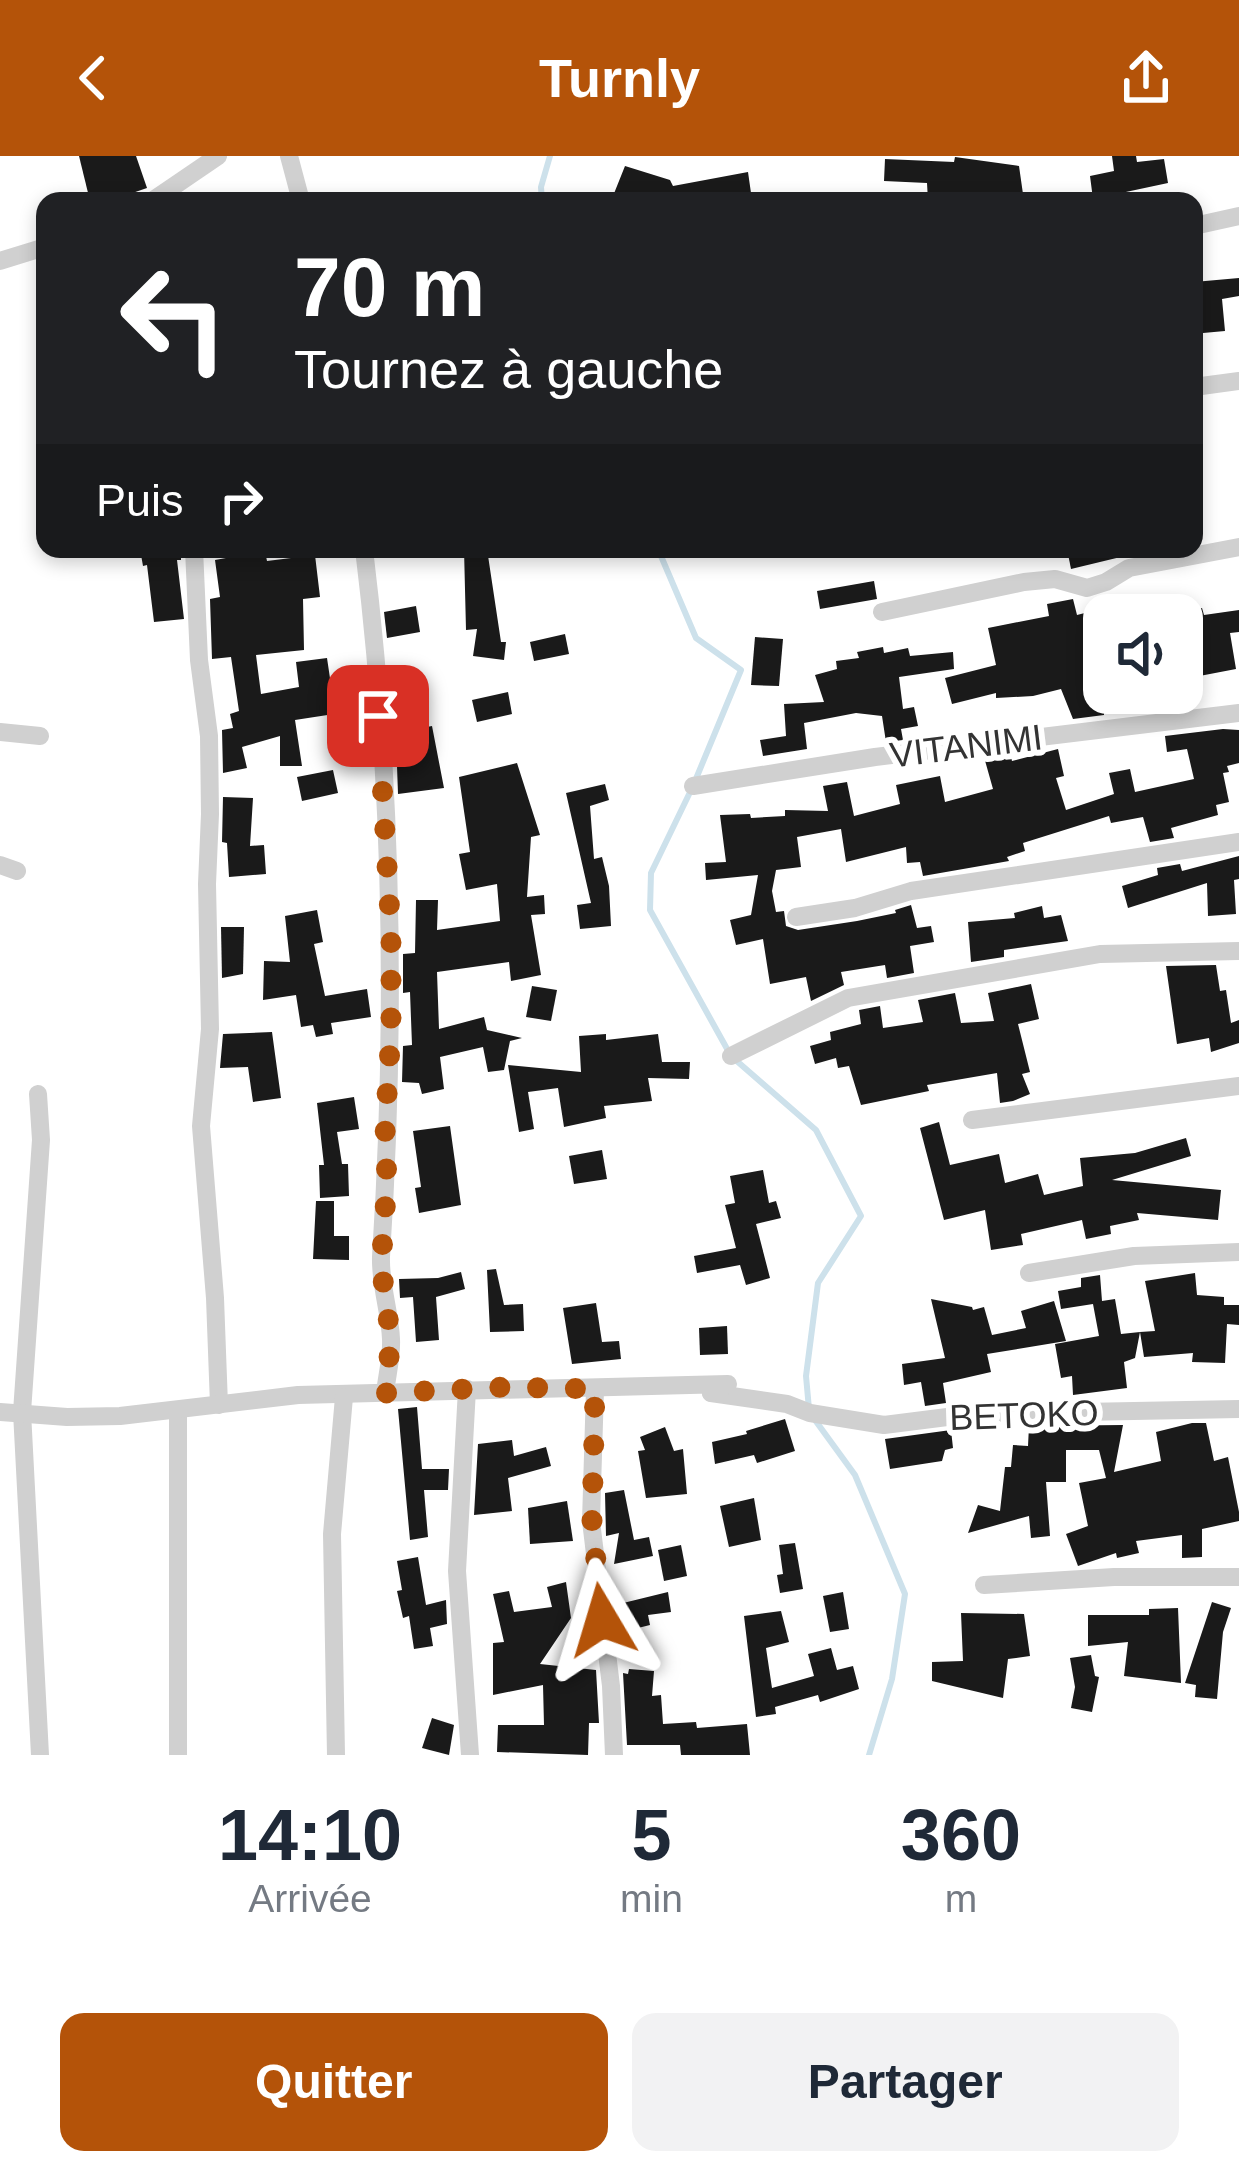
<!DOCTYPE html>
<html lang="fr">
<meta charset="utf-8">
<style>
:root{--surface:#fff;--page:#f2f2f3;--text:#1f2937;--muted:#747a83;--accent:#b45309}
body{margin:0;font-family:Helvetica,sans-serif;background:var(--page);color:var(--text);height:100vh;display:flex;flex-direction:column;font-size:45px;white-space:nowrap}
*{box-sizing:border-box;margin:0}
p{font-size:39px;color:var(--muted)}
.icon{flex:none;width:66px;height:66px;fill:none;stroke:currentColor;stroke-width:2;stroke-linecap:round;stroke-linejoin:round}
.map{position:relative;height:1599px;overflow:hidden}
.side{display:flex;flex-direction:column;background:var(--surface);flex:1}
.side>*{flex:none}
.top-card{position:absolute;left:36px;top:36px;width:1167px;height:366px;border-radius:24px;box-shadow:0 6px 18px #0003;background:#202124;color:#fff;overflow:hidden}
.controls{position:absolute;left:1083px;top:438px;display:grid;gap:24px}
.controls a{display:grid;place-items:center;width:120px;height:120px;border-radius:24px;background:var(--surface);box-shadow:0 6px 18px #0003;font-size:60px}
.pin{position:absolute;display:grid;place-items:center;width:102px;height:102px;color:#fff;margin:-51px;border-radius:24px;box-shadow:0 6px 18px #0006}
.me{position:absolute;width:132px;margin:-66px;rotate:353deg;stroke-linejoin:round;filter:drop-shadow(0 0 9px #0008)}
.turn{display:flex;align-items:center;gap:42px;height:252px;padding:0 60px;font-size:54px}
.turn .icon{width:156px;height:156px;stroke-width:2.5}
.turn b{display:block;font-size:84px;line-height:102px}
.then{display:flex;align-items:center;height:114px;padding:0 60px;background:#0003;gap:24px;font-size:45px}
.eta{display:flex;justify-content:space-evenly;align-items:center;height:204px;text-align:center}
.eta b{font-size:72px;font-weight:700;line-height:84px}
.primary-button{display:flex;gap:24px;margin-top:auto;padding:24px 60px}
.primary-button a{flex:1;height:138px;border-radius:24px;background:var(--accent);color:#fff;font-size:48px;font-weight:700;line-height:138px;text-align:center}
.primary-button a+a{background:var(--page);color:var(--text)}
header{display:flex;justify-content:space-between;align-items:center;height:156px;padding:0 60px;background:var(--accent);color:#fff;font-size:54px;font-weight:700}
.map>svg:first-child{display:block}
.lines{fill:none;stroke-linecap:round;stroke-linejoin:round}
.stream{stroke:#cde1eb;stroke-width:6}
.building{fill:#1a1a1a}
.minor{stroke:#d0d0d0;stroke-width:18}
.route{stroke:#b45309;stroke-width:21;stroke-dasharray:0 37.8}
.labels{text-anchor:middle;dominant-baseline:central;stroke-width:12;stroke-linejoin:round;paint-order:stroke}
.street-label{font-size:36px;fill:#333;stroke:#fff}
</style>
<header><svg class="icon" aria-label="back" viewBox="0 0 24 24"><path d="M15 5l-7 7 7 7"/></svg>Turnly<svg class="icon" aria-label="share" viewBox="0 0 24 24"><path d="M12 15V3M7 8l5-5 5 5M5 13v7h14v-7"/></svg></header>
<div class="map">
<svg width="1239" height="1599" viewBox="0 0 1239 1599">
<rect width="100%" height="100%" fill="#fff"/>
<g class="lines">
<g class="stream">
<path d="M542,45L541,31L550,0"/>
<path d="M658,393L696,482L741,514L693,630L651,717L650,754L731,900L816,974L861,1060L818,1127L806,1220L809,1253"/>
<path d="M815,1264L855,1319L905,1438L892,1523L869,1599"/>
</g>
</g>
<g class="building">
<path d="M79,0H136L147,32L109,45H90Z"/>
<path d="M1112,0H1136L1137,6L1164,3L1168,27L1093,43L1090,20L1114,15Z"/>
<path d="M955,1L1019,10L1024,45H928L927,27L884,25L885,3L954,6Z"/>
<path d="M625,10L670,24L673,30L748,16L751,37L704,45H611Z"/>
<path d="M1239,122V140L1222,143L1225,175L1203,177L1194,126Z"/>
<path d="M140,393H181V404H177L184,463L154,466L147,409L143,410Z"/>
<path d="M464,393H487L501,486H506L504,504L473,500L477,473L466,474Z"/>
<path d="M1067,393H1132L1133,398L1071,413Z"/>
<path d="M265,395L267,405L315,399L320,441L303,443L304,494L256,499L261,538L299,531L296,506L327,502L331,529L350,526L358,593L339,596L334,558L295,564L302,610H280V580L242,591L247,612L223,617L222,574L233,572L230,558L239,555L231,501L212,503L210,443L220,441L215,404Z"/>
<path d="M874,425L877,443L820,453L817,435Z"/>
<path d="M1073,443L1077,459L1104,452V559L1073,563L1061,533L1033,540L996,542V537L952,548L945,522L996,509L988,472L1049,460L1047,448Z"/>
<path d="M416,450L420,476L387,482L384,456Z"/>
<path d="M1202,452L1204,459L1239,454V476L1230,477L1236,513L1189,522L1184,494L1194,493L1184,457Z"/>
<path d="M565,478L569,498L534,505L530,486Z"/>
<path d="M755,481L783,483L779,530L751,529Z"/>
<path d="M883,491L884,497L908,492L910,500L953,496L954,513L899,521L903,553L914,551L918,570L901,573L903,584L886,586L882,560L856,557L804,567L807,593L763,600L760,584L786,580L784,548L824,546L815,519L837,513L836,505L859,502L857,496Z"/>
<path d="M508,536L512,558L477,566L472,544Z"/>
<path d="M432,570L444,632L398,638L397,610H402L396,588L397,577Z"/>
<path d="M1223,573L1239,574V607L1227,610L1229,616L1223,617L1229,646L1216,649L1218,659L1171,672L1174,682L1150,686L1143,661L1111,667L1109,660L1023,687L1025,695L1007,701L1009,705L923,720L920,706L907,707L906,691L846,706L841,673L797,681L801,711L776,714L772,735L776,756L784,755L786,770L798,774L857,765L896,757L895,754L911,749L917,772L931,770L934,786L910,790L914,817L887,822L885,809L841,816L844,829L811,845L806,821L770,828L763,783L736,789L730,764L751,759L758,719L706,724L705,707L726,706L720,659L750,658L751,662L785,660V654L828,655L823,630L847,626L854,660L900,648L896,629L940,620L945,646L993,633L984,601L1010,598L1012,605L1058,593L1064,620L1056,622L1066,654L1114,638L1109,617L1130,613L1135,636L1194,623L1187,593L1167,596L1165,580Z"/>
<path d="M517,607L540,679L531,681L527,741L544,739L545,758L531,759L541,819L511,825L509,806L437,816L439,873L484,861L487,874L522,882L510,885L504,914L488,916L483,891L440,901L444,933L422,938L419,927L402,926L403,890L412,889L410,836L403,837V798L415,797L416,744H438L437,774L500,765L497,728L466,734L459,698L470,696L459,621Z"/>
<path d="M333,614L338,637L302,645L297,621Z"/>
<path d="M605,628L609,644L590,650L594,703L602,701L609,730L611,770L580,773L577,749L591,747L566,637Z"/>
<path d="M223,641L253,642L250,690L264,689L266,718L229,721L227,687L222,686Z"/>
<path d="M1239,700V723L1234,724L1236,758L1208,760L1207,727L1128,752L1122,730L1158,719L1157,712L1180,708L1182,715Z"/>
<path d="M1042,750L1044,762L1061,759L1068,785L1004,794V801L971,806L968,766L1015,762L1014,757Z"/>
<path d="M317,754L323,786L314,788L325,840L367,833L371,861L331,867L333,878L316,881L313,869L301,871L296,839L263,844L264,805L290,806L285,760Z"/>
<path d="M221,771H244L243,818L222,822Z"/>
<path d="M1216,809L1220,835L1226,834L1231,867L1239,864V887L1211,896L1209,882L1177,888L1166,810Z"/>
<path d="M1031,828L1039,863L1018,868L1030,916L1022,918L1030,938L1013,945L1000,947L997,917L927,929L929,935L861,949L849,910L838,912L836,902L815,908L810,890L831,884L830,876L861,868L859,854L880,850L883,872L923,866L918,844L955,837L961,867L994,865L988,837Z"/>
<path d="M532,830L557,834L551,865L526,861Z"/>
<path d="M272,876L281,942L253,946L248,911L220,912L223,878Z"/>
<path d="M606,878V884L658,878L662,906H690L689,923L648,922L652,945L604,950L606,962L564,971L558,932L528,936L534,973L519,976L508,909L581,916L579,880Z"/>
<path d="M354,941L359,973L337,976L342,1008H348L349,1040L320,1042L319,1009H324L317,947Z"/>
<path d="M939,966L950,1009L999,998L1005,1027L1038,1018L1044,1039L1083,1030L1080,1002L1135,997L1186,982L1191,1000L1112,1024L1221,1034L1218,1064L1137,1057L1139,1064L1110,1070L1111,1078L1086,1083L1082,1064L1021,1078L1023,1089L991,1094L985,1054L944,1064L920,972Z"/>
<path d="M450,970L461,1049L419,1057L415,1032L421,1031L413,975Z"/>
<path d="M602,994L607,1023L574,1028L569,1000Z"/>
<path d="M763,1014L769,1047L776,1045L781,1062L756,1068L770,1122L746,1129L740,1109L697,1117L694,1100L736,1092L725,1049L735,1047L730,1020Z"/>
<path d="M316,1045H334V1080H349V1104L313,1103Z"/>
<path d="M496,1113L504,1149L523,1148L524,1175L490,1176L487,1114Z"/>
<path d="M461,1116L465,1133L436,1141L439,1184L416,1186L413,1141L400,1142L399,1123L438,1122Z"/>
<path d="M1195,1117L1197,1139L1224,1141V1149H1239V1169L1227,1168L1225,1207L1192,1206L1193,1197L1144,1201L1140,1176L1155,1175L1145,1125Z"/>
<path d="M1100,1119L1102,1145L1115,1143L1121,1178L1140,1176L1135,1202L1124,1206L1127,1232L1073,1239L1072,1220L1061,1222L1055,1188L1099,1180L1093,1148L1061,1153L1058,1135L1081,1131V1122Z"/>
<path d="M931,1143L972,1151L973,1154L984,1151L992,1179L1026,1172L1021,1155L1054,1145L1066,1185L987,1198L991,1216L943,1227L946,1247L925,1250L921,1226L904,1229L902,1208L945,1202Z"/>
<path d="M596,1147L602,1186L619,1185L621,1203L572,1208L563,1152Z"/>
<path d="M727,1170L728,1198L700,1199L699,1172Z"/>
<path d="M417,1251L422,1313H449L448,1334H424L428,1381L410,1384L398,1253Z"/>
<path d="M785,1263L795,1295L757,1307L754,1299L715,1308L712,1286L747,1278L746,1275Z"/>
<path d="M1192,1267H1206L1214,1305L1228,1301L1239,1356V1365L1202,1373V1401L1182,1402V1379L1136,1385L1139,1397L1117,1402L1116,1397L1078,1410L1066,1378L1088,1370L1079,1327L1106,1322L1099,1294H1066V1326H1046L1050,1380L1031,1382L1029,1360L968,1377L978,1349L1000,1355L1005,1311H1011L1013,1289L1028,1290L1029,1270L1123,1269L1114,1316L1161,1305L1156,1276Z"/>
<path d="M665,1271L674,1295L683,1293L687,1338L646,1342L638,1295L645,1294L640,1281Z"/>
<path d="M951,1274L953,1292L945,1294L942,1305L890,1313L885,1283Z"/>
<path d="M512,1284L514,1300L546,1291L551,1310L508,1322L512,1355L474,1359L478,1288Z"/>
<path d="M624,1334L634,1384L649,1381L653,1400L614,1408L619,1377L606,1380L605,1337Z"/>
<path d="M754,1342L761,1384L729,1391L720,1350Z"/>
<path d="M567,1345L573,1385L530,1388L528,1352Z"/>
<path d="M795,1387L803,1433L780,1437L777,1419L783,1418L779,1389Z"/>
<path d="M681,1389L687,1420L664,1425L658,1394Z"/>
<path d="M418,1401L426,1449L446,1444L447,1468L430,1472L433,1490L414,1493L409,1460L403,1462L397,1435L402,1434L397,1405Z"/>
<path d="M566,1426L571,1462L540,1508L596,1514L599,1567H589L588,1599L497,1596L498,1569H544L543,1529L493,1539V1487L504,1486L493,1438L509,1435L514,1456L552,1451L547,1431Z"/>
<path d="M668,1436L671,1456L648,1459L650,1469L618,1477L615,1449Z"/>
<path d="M843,1436L849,1473L830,1476L823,1440Z"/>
<path d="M1212,1446L1231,1452L1223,1476L1217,1543L1195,1541L1196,1529L1185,1527Z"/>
<path d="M1178,1452L1181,1527L1124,1520L1128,1486L1088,1490V1459H1149V1453Z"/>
<path d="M781,1455L789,1486L766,1492L772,1532L814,1520L808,1498L831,1492L837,1514L853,1510L859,1533L820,1546L818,1539L775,1551L776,1558L756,1561L744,1460Z"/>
<path d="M961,1457L1024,1458L1030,1500L1008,1503L1003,1542L932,1525V1506L963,1505Z"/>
<path d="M1091,1499L1095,1520L1099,1521L1092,1556L1071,1552L1075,1531L1070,1502Z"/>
<path d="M629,1513L654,1515L652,1540L661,1539L663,1568L696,1566L697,1572L747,1568L750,1599H681L680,1589H627L623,1517L628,1518Z"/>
<path d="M432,1562L454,1569L449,1599L422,1592Z"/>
</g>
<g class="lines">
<g class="minor">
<path d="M289,0L301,45"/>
<path d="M152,45L218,0"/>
<path d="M1194,70L1239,60"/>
<path d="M0,105L45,91"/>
<path d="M1194,231L1239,225"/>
<path d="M194,393L199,504L209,580L210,658L207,728L210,873L201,970L215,1142L219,1249"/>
<path d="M364,393C393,628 396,866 381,1101C380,1129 390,1156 391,1183C392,1200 387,1219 385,1237"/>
<path d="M882,456L1024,426L1055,423L1087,432L1106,426L1129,412L1239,391"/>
<path d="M0,576L40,580"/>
<path d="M693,630L875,601L1239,557"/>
<path d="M0,709L17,715"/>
<path d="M796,761L855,752L911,735L1239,686"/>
<path d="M731,900L848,842L1100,798L1239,795"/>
<path d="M38,938L41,984L22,1256L40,1599"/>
<path d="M972,964L1239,930"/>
<path d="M1029,1117L1134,1100L1239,1096"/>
<path d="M467,1233L457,1415L470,1599"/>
<path d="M595,1233L591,1365L611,1530L614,1599"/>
<path d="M711,1237L787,1248L810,1257L884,1269L971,1258L1239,1253"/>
<path d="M178,1255V1599"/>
<path d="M0,1256L67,1261L120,1260L298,1239L728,1228L711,1237"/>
<path d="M984,1429L1114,1421H1239"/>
<path d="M336,1599L332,1378L344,1241"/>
</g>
</g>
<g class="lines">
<path class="route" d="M378,560L391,776V877L385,970L387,1027L381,1109L391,1184L385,1237L506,1231L595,1233L592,1365L602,1464"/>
</g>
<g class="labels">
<g class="street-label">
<text transform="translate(966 590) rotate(-7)">VITANIMI</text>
<text transform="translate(1024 1259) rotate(-2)">BETOKO</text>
</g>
</g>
</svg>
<div class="controls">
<a><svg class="icon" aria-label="sound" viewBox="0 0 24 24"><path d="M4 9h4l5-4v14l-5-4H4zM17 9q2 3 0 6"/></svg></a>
</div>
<div class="pin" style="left:378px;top:560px;background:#d93025"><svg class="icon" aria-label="arrive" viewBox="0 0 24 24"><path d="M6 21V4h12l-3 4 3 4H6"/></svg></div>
<svg class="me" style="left:602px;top:1464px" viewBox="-20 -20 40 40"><path d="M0-17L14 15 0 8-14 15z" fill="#b45309" stroke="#fff" stroke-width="4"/></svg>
<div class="top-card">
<div class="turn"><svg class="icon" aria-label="left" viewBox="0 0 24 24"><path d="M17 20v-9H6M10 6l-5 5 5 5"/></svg><div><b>70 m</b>Tournez à gauche</div></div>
<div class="then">Puis<svg class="icon" aria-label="right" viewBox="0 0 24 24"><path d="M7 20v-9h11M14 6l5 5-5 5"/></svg></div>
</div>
</div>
<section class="side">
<div class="eta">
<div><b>14:10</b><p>Arrivée</p></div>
<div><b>5</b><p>min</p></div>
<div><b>360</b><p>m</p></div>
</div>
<div class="primary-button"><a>Quitter</a><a>Partager</a></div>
</section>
